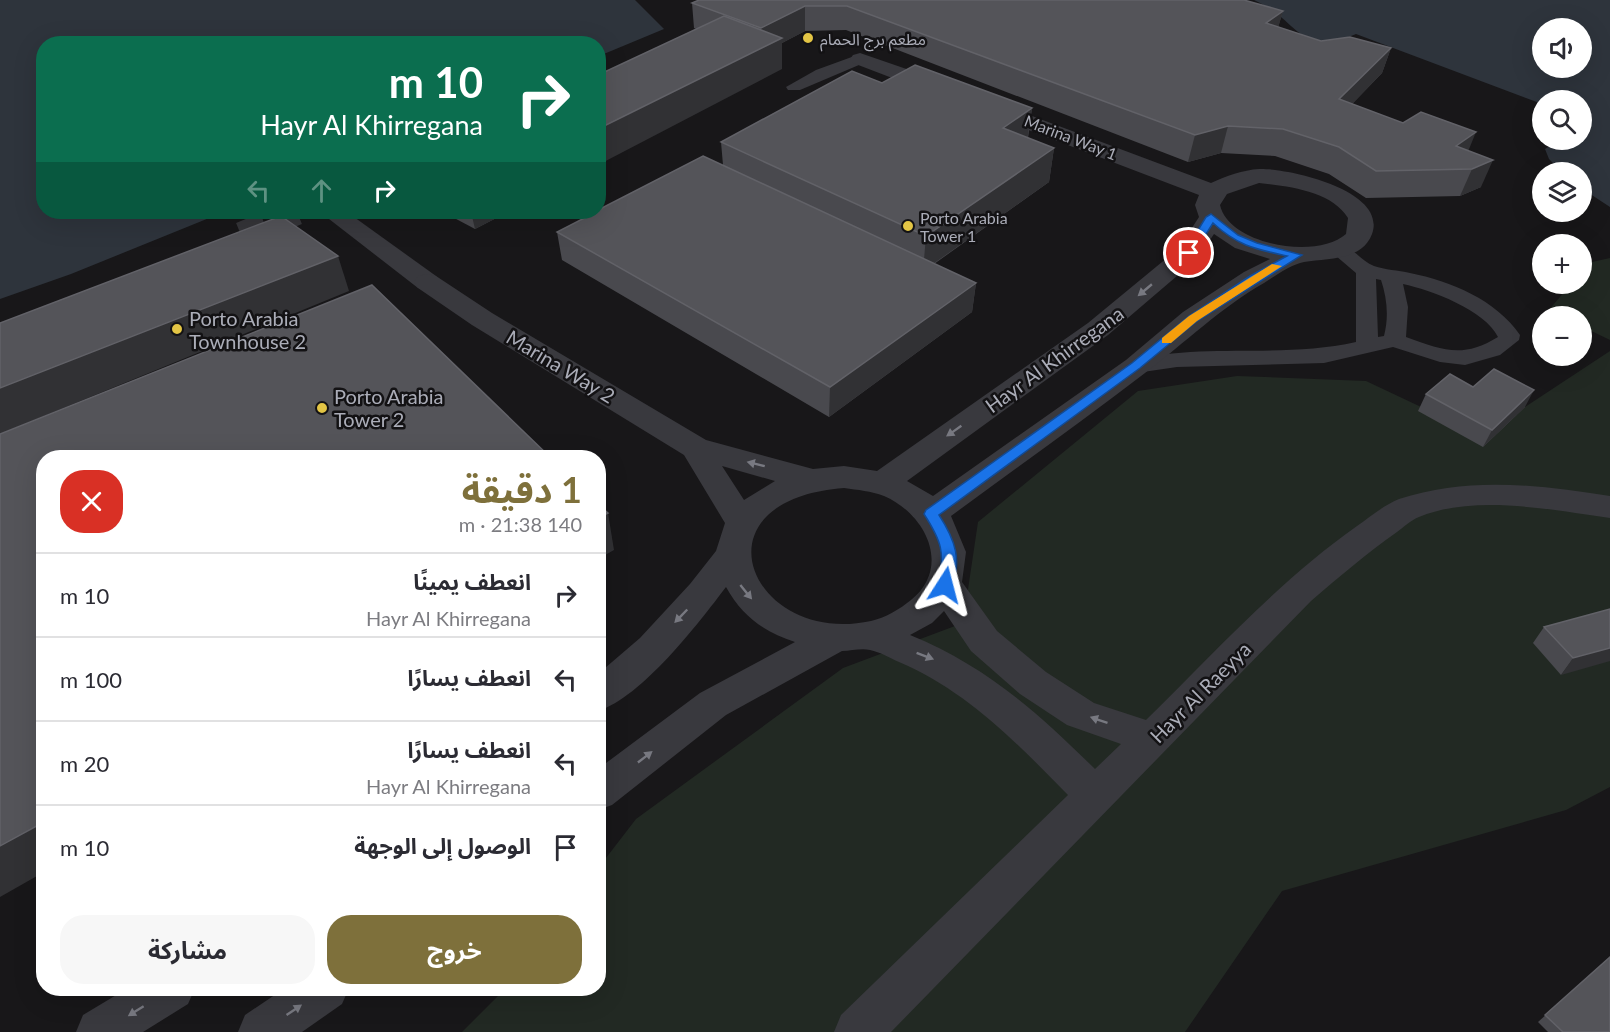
<!DOCTYPE html>
<html lang="ar">
<meta charset="utf-8">
<style>
:root{--surface:#fff;--page:#f7f7f7;--text:#2b2b33;--muted:#7c7c81;--line:#e1e1e2;--accent:#7e703b}
body{margin:0;font-family:Lato,"Noto Sans Arabic",sans-serif;background:var(--page);color:var(--text);direction:rtl;height:100vh;display:flex;flex-direction:column;font-size:22px;white-space:nowrap}
*{box-sizing:border-box;margin:0}
p{font-size:20px;color:var(--muted)}
.icon{flex:none;width:33px;height:33px;fill:none;stroke:currentColor;stroke-width:2;stroke-linecap:round;stroke-linejoin:round}
.map{position:relative;flex:1;overflow:hidden;direction:ltr}
.details{position:absolute;left:36px;top:450px;width:570px;height:546px;display:flex;flex-direction:column;background:var(--surface);border-radius:24px;box-shadow:0 6px 24px #0002;direction:rtl}
.details>*{flex:none}
.top-card{position:absolute;left:36px;top:36px;width:570px;height:183px;border-radius:24px;box-shadow:0 6px 24px #0002;direction:rtl;background:#0b6e4f;color:#fff;overflow:hidden}
.buttons{position:absolute;left:1532px;top:18px;display:grid;gap:12px}
.buttons a{display:grid;place-items:center;width:60px;height:60px;border-radius:50%;background:var(--surface);box-shadow:0 6px 24px #0002;font-size:30px}
.pin{position:absolute;display:grid;place-items:center;width:51px;height:51px;color:#fff;margin:-26px;border:3px solid #fff;border-radius:50%;box-shadow:0 2px 6px #0007}
.me{position:absolute;width:66px;margin:-33px;rotate:9deg;stroke-linejoin:round;filter:drop-shadow(0 0 4px #0008)}
.turn{display:flex;align-items:center;gap:21px;height:126px;padding:0 24px;font-size:27px}
.turn .icon{width:78px;height:78px;stroke-width:2.5}
.turn b{display:block;font-size:42px;line-height:51px}
.lanes{display:flex;align-items:center;height:57px;padding:0 24px;background:#0003;justify-content:center;gap:30px;direction:ltr}
.lanes .off{opacity:.35}
.round{display:grid;place-items:center;flex:none;width:63px;height:63px;border-radius:24px;background:var(--page)}
.summary{display:flex;align-items:center;justify-content:space-between;height:102px;padding:0 24px}
h1{font-size:36px;font-weight:700;line-height:45px;color:var(--accent)}
.cta{display:flex;gap:12px;margin-top:auto;padding:12px 24px}
.cta a{flex:1;height:69px;border-radius:24px;background:var(--accent);color:#fff;font-size:24px;font-weight:700;line-height:69px;text-align:center}
.cta a+a{background:var(--page);color:var(--text)}
ul{padding:0;list-style:none}
li{display:flex;align-items:center;gap:18px;height:84px;padding:0 24px;border-top:2px solid var(--line)}
li div{flex:1}
li b{display:block;font-size:22px}
li em{font-style:normal}
.map>svg:first-child{display:block}
.green{fill:#222923}
.water{fill:#2e343c;fill-rule:evenodd}
.lines{fill:none;stroke-linecap:round;stroke-linejoin:round}
.pedestrian-tunnel{stroke:#353539;stroke-width:26;stroke-dasharray:26 14;stroke-linecap:butt}
.service{fill:#39393e;fill-rule:evenodd}
.pedestrian{fill:#39393e;fill-rule:evenodd}
.minor{fill:#39393e;fill-rule:evenodd}
.wall{fill:#49494e}
.shaded-wall{fill:#313134}
.building{fill:#545459;stroke:#626268;stroke-width:1.5}
.oneway{fill:#787981}
.route{fill:#1a73e8;stroke:#114b97;stroke-width:1.5}
.slow{fill:#f59e0b}
.poi-dot{fill:#e3c545;stroke:#131214;stroke-width:2}
.labels{text-anchor:middle;dominant-baseline:central;stroke-width:5;stroke-linejoin:round;paint-order:stroke}
.far-poi-label{font-size:16px;fill:#abadb8;stroke:#131214;text-anchor:start}
.far-street-label{font-size:16px;fill:#abadb8;stroke:#131214}
.poi-label{font-size:20px;fill:#abadb8;stroke:#131214;text-anchor:start}
.street-label{font-size:20px;fill:#abadb8;stroke:#131214}
</style>
<div class="map">
<svg width="1610" height="1032" viewBox="0 0 1610 1032">
<rect width="100%" height="100%" fill="#181719"/>
<g class="green">
<path d="M1610,258V340L1581,326V316H1559L1548,311L1571,284H1581V273L1592,262Z"/>
<path d="M1610,351V787L1566,810L1282,891L1185,1032H462L505,989L598,988L599,867L636,819L843,668L963,623L978,522L1138,391L1237,376L1366,381L1489,439L1525,407Z"/>
</g>
<g class="water">
<path d="M0,0H635L664,29L599,56L598,44H44V212H224L71,274L0,299Z"/>
<path d="M1254,0H1610V207L1581,188V172H1562L1549,159L1545,149L1560,140H1581V126L1587,122L1581,119V100H1542V104L1356,34C1297,58 1301,21 1254,0ZM1542,28H1581V68H1542Z"/>
</g>
<g class="lines">
<path class="pedestrian-tunnel" d="M241,235L297,212"/>
<g class="service">
<path d="M860,54L868,59L866,62L800,90H788L786,87L816,70Z"/>
<path d="M1339,244C1353,247 1361,261 1374,266C1385,270 1398,270 1410,273C1451,281 1496,300 1520,335L1519,340L1500,355L1465,365L1440,362L1393,347L1324,363L1177,367L1136,373L1128,371L1125,366L1128,361C1202,342 1281,359 1356,342V273L1329,250L1332,246ZM1376,279L1381,280C1387,298 1389,317 1384,336L1378,337ZM1403,284C1431,290 1485,310 1498,337C1462,359 1443,350 1406,337L1408,307Z"/>
</g>
<path class="pedestrian" d="M320,212H347L436,276L440,282L436,288L427,290L418,288Z"/>
<g class="minor">
<path d="M860,53L950,84L953,89L950,94H934L853,63L850,59L853,55Z"/>
<path d="M987,99L1211,183C1226,176 1243,170 1259,169C1288,168 1388,190 1372,234C1362,261 1327,258 1304,262C1292,264 1275,276 1264,283C1220,308 1185,343 1145,373C1081,422 1015,469 951,516L966,552L962,582L997,631L1046,672L1094,703L1146,720C1213,654 1279,581 1357,526C1370,517 1384,505 1399,499C1469,476 1539,485 1610,496V518C1553,510 1474,494 1419,517C1411,520 1404,527 1397,532C1367,553 1339,577 1311,601L891,1032H834L841,1015L1068,795C1017,743 967,691 899,662C890,658 880,652 870,650C861,648 851,651 842,651L726,715L612,805L598,810V769L700,693L795,642C764,632 742,616 726,587C698,624 642,697 598,711V674L640,638L690,584L716,551L725,523L684,455L472,325L418,288L414,282L418,276L427,274L436,276L492,313L706,440L813,469L844,466L877,471L1088,323L1179,248L1199,217L1195,205L1199,195L979,111L976,106L979,101ZM1259,183C1288,186 1332,191 1348,218L1346,234C1317,260 1229,245 1220,205L1227,194ZM1214,234L1235,248L1270,259L1244,272L1183,312L1126,360L933,496L907,481L1108,335L1198,258ZM722,466L775,481L744,500ZM844,488C858,490 871,491 884,496C926,514 952,567 911,600C900,609 885,618 871,621C751,647 688,500 844,488ZM944,611L971,651L1020,694L1067,725L1121,744L1095,769C1037,712 986,666 910,635L932,623Z"/>
<path d="M128,988H195L188,1004L143,1032H76L83,1015Z"/>
<path d="M285,988H349L342,1004L302,1032H238L245,1015Z"/>
</g>
</g>
<g class="wall">
<path d="M692,3L1283,11L1278,27L1321,41L1391,48L1382,73L1352,104L1468,151L1481,187L1460,196L1366,198L1329,174L1275,156L1221,153L1188,162L846,30L805,31L782,43V69L694,28Z"/>
<path d="M882,83L1032,108L1028,138L1054,148L1049,182L934,264L976,283L972,312L829,417L562,260L557,232L723,165L721,142Z"/>
<path d="M443,212H508L475,229Z"/>
<path d="M1473,387L1525,407L1483,447L1418,411L1426,394Z"/>
<path d="M1610,609L1561,675L1533,643L1544,627Z"/>
<path d="M1610,957V1032H1548L1538,1022Z"/>
</g>
<g class="shaded-wall">
<path d="M805,6V31L782,43V69L598,165V129L761,48V28Z"/>
<path d="M1283,11L1276,35L1266,23Z"/>
<path d="M1391,48L1382,73L1331,126L1339,99Z"/>
<path d="M1032,108L1027,141L1003,128Z"/>
<path d="M1228,126L1221,153L1188,162L1195,135Z"/>
<path d="M1476,132L1465,159L1456,146Z"/>
<path d="M1054,148L1049,182L923,271L926,236Z"/>
<path d="M1493,160L1481,187L1460,196L1472,169Z"/>
<path d="M471,212H508L475,229Z"/>
<path d="M338,256L349,291L0,434V388Z"/>
<path d="M976,283L972,312L829,417L830,387Z"/>
<path d="M1534,390L1525,407L1483,447L1492,430Z"/>
<path d="M608,513L614,550L598,559V518Z"/>
<path d="M1610,648V661L1561,675L1573,658Z"/>
<path d="M44,822V872L0,897V846Z"/>
</g>
<g class="building">
<path d="M699,0H1244L1283,11L1266,23L1321,41L1350,37L1391,48L1339,99L1403,123L1421,112L1476,132L1456,146L1493,160L1472,169L1376,171L1339,147L1283,129L1228,126L1195,135L847,6H805L761,28L692,3Z"/>
<path d="M724,16L782,38L598,129V75Z"/>
<path d="M915,65L1032,108L1003,128L1054,148L926,236L721,142L852,71L882,83Z"/>
<path d="M703,156L976,283L830,387L557,232L596,212H598V210Z"/>
<path d="M281,216L338,256L0,388V323Z"/>
<path d="M372,285L551,458H44V822L0,846V434Z"/>
<path d="M1494,369L1534,390L1492,430L1426,394L1450,374L1473,387Z"/>
<path d="M598,504L608,513L598,518Z"/>
<path d="M1610,609V648L1573,658L1544,627Z"/>
<path d="M1610,957V1032H1563L1545,1015Z"/>
</g>
<defs><path id="oneway-solid" d="M-6-.8H1V-3.2L6.5 0L1 3.2V.8H-6Z" transform="scale(1.5)"/></defs>
<g class="oneway">
<use href="#oneway-solid" transform="translate(1145 290) rotate(140)"/>
<use href="#oneway-solid" transform="translate(954 431) rotate(145)"/>
<use href="#oneway-solid" transform="translate(756 464) rotate(-166)"/>
<use href="#oneway-solid" transform="translate(746 592) rotate(51)"/>
<use href="#oneway-solid" transform="translate(681 616) rotate(134)"/>
<use href="#oneway-solid" transform="translate(925 656) rotate(21)"/>
<use href="#oneway-solid" transform="translate(1099 720) rotate(-161)"/>
<use href="#oneway-solid" transform="translate(645 757) rotate(-38)"/>
<use href="#oneway-solid" transform="translate(294 1010) rotate(-34)"/>
<use href="#oneway-solid" transform="translate(136 1011) rotate(148)"/>
</g>
<path class="route" d="M1211,214L1238,235L1257,243L1302,255L1197,321L1140,368L939,515C954,538 964,562 950,589H940L938,585C945,552 942,542 924,514L926,510L1132,363L1189,316L1250,276L1287,256C1255,249 1238,246 1213,223L1193,255H1186L1184,253L1206,217Z"/>
<path class="slow" d="M1272,264L1282,266L1197,321L1171,343H1162V338L1189,316Z"/>
<g class="poi-dot">
<circle cx="808" cy="38" r="6"/>
<circle cx="908" cy="226" r="6"/>
<circle cx="177" cy="329" r="6"/>
<circle cx="322" cy="408" r="6"/>
</g>
<g class="labels">
<g class="far-poi-label">
<text x="820" y="38">مطعم برج الحمام</text>
<text x="920" y="217">Porto Arabia<tspan x="920" dy="18">Tower 1</tspan></text>
</g>
<g class="far-street-label">
<text transform="translate(1071 137) rotate(21)">Marina Way 1</text>
</g>
<g class="poi-label">
<text x="189" y="318">Porto Arabia<tspan x="189" dy="23">Townhouse 2</tspan></text>
<text x="334" y="396">Porto Arabia<tspan x="334" dy="23">Tower 2</tspan></text>
</g>
<g class="street-label">
<text transform="translate(1054 359) rotate(-36)">Hayr Al Khirregana</text>
<text transform="translate(561 366) rotate(31)">Marina Way 2</text>
<text transform="translate(1200 692) rotate(-45)">Hayr Al Raeyya</text>
</g>
</g>
</svg>
<div class="buttons">
<a><svg class="icon" aria-label="sound" viewBox="0 0 24 24"><path d="M4 9h4l5-4v14l-5-4H4zM17 9q2 3 0 6"/></svg></a>
<a><svg class="icon" aria-label="search" viewBox="0 0 24 24"><circle cx="10" cy="10" r="6"/><path d="M15 15l6 6"/></svg></a>
<a><svg class="icon" aria-label="layers" viewBox="0 0 24 24"><path d="M12 4l9 5-9 5-9-5zM3 14l9 5 9-5"/></svg></a>
<a>+</a>
<a>−</a>
</div>
<div class="pin" style="left:1189px;top:253px;background:#d93025"><svg class="icon" aria-label="arrive" viewBox="0 0 24 24"><path d="M6 21V4h12l-3 4 3 4H6"/></svg></div>
<svg class="me" style="left:945px;top:585px" viewBox="-20 -20 40 40"><path d="M0-17L14 15 0 8-14 15z" fill="#1a73e8" stroke="#fff" stroke-width="4"/></svg>
<div class="top-card">
<div class="turn"><svg class="icon" aria-label="right" viewBox="0 0 24 24"><path d="M7 20v-9h11M14 6l5 5-5 5"/></svg><div><b>10 m</b>Hayr Al Khirregana</div></div>
<div class="lanes"><svg class="icon off" aria-label="left" viewBox="0 0 24 24"><path d="M17 20v-9H6M10 6l-5 5 5 5"/></svg><svg class="icon off" aria-label="ahead" viewBox="0 0 24 24"><path d="M12 20V5M6 11l6-6 6 6"/></svg><svg class="icon" aria-label="right" viewBox="0 0 24 24"><path d="M7 20v-9h11M14 6l5 5-5 5"/></svg></div>
</div>
<section class="details">
<div class="summary"><div><h1>1 دقيقة</h1><p>140 m · 21:38</p></div><a class="round" style="background:#d93025;color:#fff"><svg class="icon" aria-label="close" viewBox="0 0 24 24"><path d="M6 6l12 12M18 6L6 18"/></svg></a></div>
<ul>
<li><svg class="icon" aria-label="right" viewBox="0 0 24 24"><path d="M7 20v-9h11M14 6l5 5-5 5"/></svg><div><b>انعطف يمينًا</b><p>Hayr Al Khirregana</p></div><em>10 m</em></li>
<li><svg class="icon" aria-label="left" viewBox="0 0 24 24"><path d="M17 20v-9H6M10 6l-5 5 5 5"/></svg><div><b>انعطف يسارًا</b></div><em>100 m</em></li>
<li><svg class="icon" aria-label="left" viewBox="0 0 24 24"><path d="M17 20v-9H6M10 6l-5 5 5 5"/></svg><div><b>انعطف يسارًا</b><p>Hayr Al Khirregana</p></div><em>20 m</em></li>
<li><svg class="icon" aria-label="arrive" viewBox="0 0 24 24"><path d="M6 21V4h12l-3 4 3 4H6"/></svg><div><b>الوصول إلى الوجهة</b></div><em>10 m</em></li>
</ul>
<div class="cta"><a>خروج</a><a>مشاركة</a></div>
</section>
</div>
